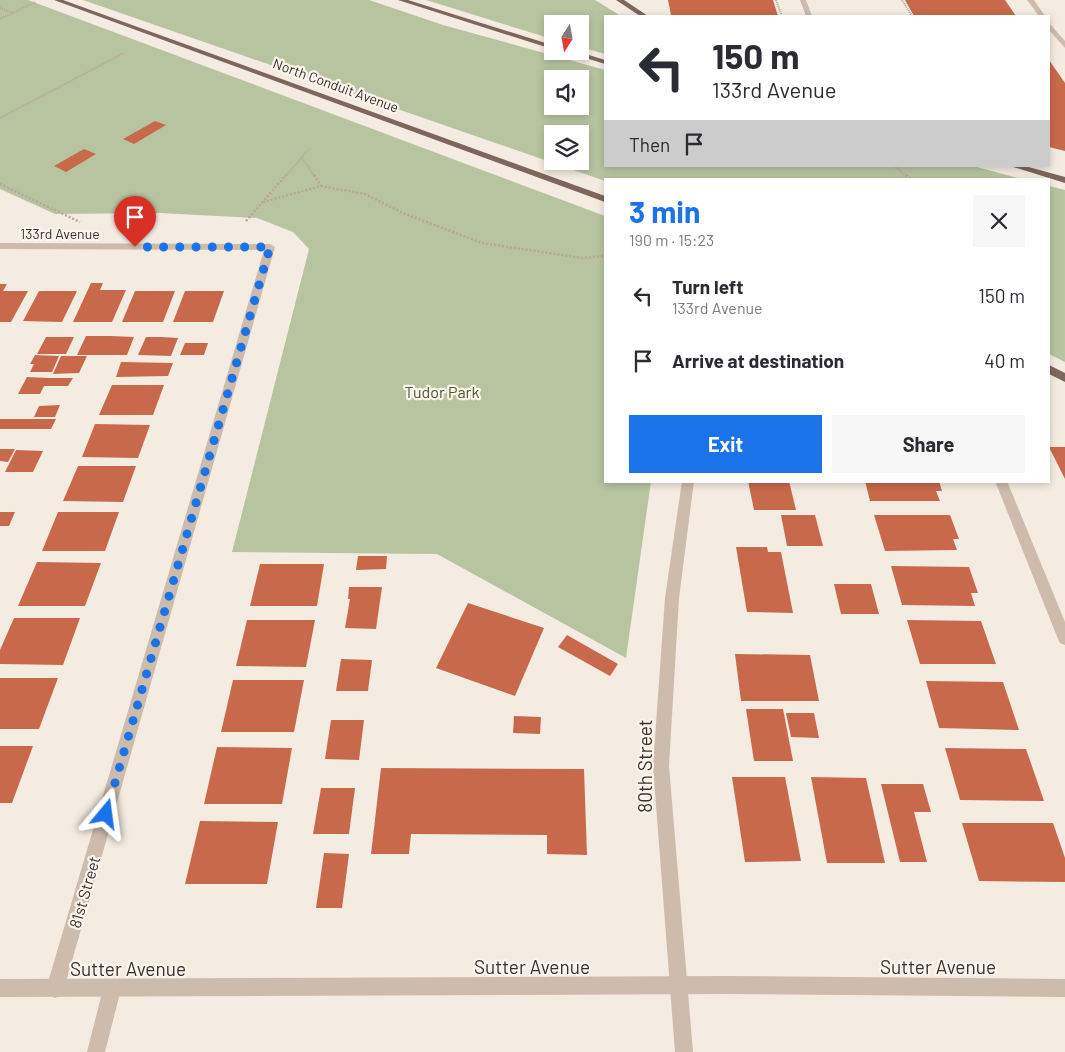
<!DOCTYPE html>
<meta charset="utf-8">
<style>
:root{--surface:#fff;--page:#f7f7f7;--text:#2b2b33;--muted:#7c7c81;--accent:#1a73e8}
body{margin:0;font-family:Barlow,sans-serif;background:var(--page);color:var(--text);height:100vh;display:flex;flex-direction:column;font-size:19px;white-space:nowrap}
*{box-sizing:border-box;margin:0}
p{font-size:16px;color:var(--muted)}
.icon{flex:none;width:28px;height:28px;fill:none;stroke:currentColor;stroke-width:2;stroke-linecap:round;stroke-linejoin:round}
.map{position:relative;flex:1;overflow:hidden}
.sheet{position:absolute;left:604px;top:178px;width:446px;height:305px;display:flex;flex-direction:column;background:var(--surface);border-radius:0px;box-shadow:0 2px 8px #0003}
.sheet>*{flex:none}
.banner{position:absolute;left:604px;top:15px;width:446px;height:152px;border-radius:0px;box-shadow:0 2px 8px #0003;background:#fff;color:var(--text);overflow:hidden}
.needle{width:32px;rotate:191deg}
.tools{position:absolute;left:544px;top:15px;display:grid;gap:10px}
.tools a{display:grid;place-items:center;width:45px;height:45px;border-radius:0px;background:var(--surface);box-shadow:0 2px 8px #0003;font-size:25px}
.pin{position:absolute;display:grid;place-items:center;width:42px;height:42px;color:#fff;margin:-51px -21px;border-radius:50% 50% 50% 0;rotate:-45deg;box-shadow:0 0 5px #0007}
.pin .icon{rotate:45deg}
.me{position:absolute;width:55px;margin:-28px;rotate:16deg;stroke-linejoin:round;filter:drop-shadow(0 0 4px #0008)}
.turn{display:flex;align-items:center;gap:18px;height:105px;padding:0 25px;font-size:22px}
.turn .icon{width:65px;height:65px;stroke-width:2.5}
.turn b{display:block;font-size:35px;line-height:42px}
.then{display:flex;align-items:center;height:48px;padding:0 25px;background:#0003;gap:10px;font-size:19px}
.round{display:grid;place-items:center;flex:none;width:52px;height:52px;border-radius:0px;background:var(--page)}
.headline{display:flex;align-items:center;justify-content:space-between;height:85px;padding:0 25px}
h1{font-size:30px;font-weight:700;line-height:38px;color:var(--accent)}
.action{display:flex;gap:10px;margin-top:auto;padding:10px 25px}
.action a{flex:1;height:58px;border-radius:0px;background:var(--accent);color:#fff;font-size:20px;font-weight:700;line-height:58px;text-align:center}
.action a+a{background:var(--page);color:var(--text)}
ul{padding:0;list-style:none}
li{display:flex;align-items:center;gap:15px;height:65px;padding:0 25px}
li div{flex:1}
li b{display:block;font-size:19px}
li em{font-style:normal}
.map>svg:first-child{display:block}
.green{fill:#b8c4a0;fill-rule:evenodd}
.building{fill:#c8694b}
.lines{fill:none;stroke-linecap:round;stroke-linejoin:round}
.path-far1{stroke:#b9a596;stroke-width:2;stroke-dasharray:1 1;stroke-linecap:butt}
.path{stroke:#b9a596;stroke-width:2.5;stroke-dasharray:2 2;stroke-linecap:butt}
.service{fill:#cdbbac;fill-rule:evenodd}
.minor{fill:#cdbbac;fill-rule:evenodd}
.tertiary{fill:#cdbbac;fill-rule:evenodd}
.primary{fill:#7d675c;fill-rule:evenodd}
.route{stroke:#1a73e8;stroke-width:9;stroke-dasharray:0 16.2}
.labels{text-anchor:middle;dominant-baseline:central;stroke-width:4.5;stroke-linejoin:round;paint-order:stroke}
.far-street-label{font-size:14px;fill:#3b302b;stroke:#fbf5ee}
.park-label{font-size:16px;fill:#4a5a2e;stroke:#fbf5ee}
.street-label{font-size:16px;fill:#3b302b;stroke:#fbf5ee}
.near-street-label{font-size:19px;fill:#3b302b;stroke:#fbf5ee}
</style>
<div class="map">
<svg width="1065" height="1052" viewBox="0 0 1065 1052">
<rect width="100%" height="100%" fill="#f4ebe1"/>
<g class="green">
<path d="M0,0H28L605,216V481H651L626,658L437,554L232,552L309,249L293,232L257,218L160,213L55,214L0,189Z"/>
<path d="M83,0H369L443,25L605,70V166H973L1022,179H605V181ZM552,79H580V106H552ZM552,134H580V161H552Z"/>
<path d="M426,0H595L621,16H605V54L580,47V24H552V39Z"/>
<path d="M1049,186L1065,190V362L1049,354Z"/>
</g>
<g class="building">
<path d="M668,0H773L778,16H673L671,15Z"/>
<path d="M905,0H1005L1016,16H914Z"/>
<path d="M1049,60L1065,83V151L1049,147Z"/>
<path d="M155,121L166,125L134,144L123,139Z"/>
<path d="M84,149L96,154L66,172L54,166Z"/>
<path d="M91,283H103L100,290H126L112,322H73Z"/>
<path d="M0,284H7L3,291H28L11,322H0Z"/>
<path d="M39,291H77L62,322L23,321Z"/>
<path d="M135,291H175L163,322H122Z"/>
<path d="M185,291H224L213,322H173Z"/>
<path d="M86,336H111L134,337L127,355H77Z"/>
<path d="M46,337H74L66,354H37Z"/>
<path d="M146,337H162L178,338L171,356L138,355Z"/>
<path d="M185,343H208L204,355H180Z"/>
<path d="M35,355L59,356L52,372H30L34,364H30Z"/>
<path d="M61,356H87L79,373L53,374Z"/>
<path d="M121,362L173,363L168,376L116,377Z"/>
<path d="M27,377L49,378H73L68,386H44L40,394H18Z"/>
<path d="M112,385H164L153,415H99Z"/>
<path d="M60,405L55,417H34L39,406Z"/>
<path d="M0,419H56L51,429H0Z"/>
<path d="M95,424L150,425L138,458L82,457Z"/>
<path d="M1049,447H1065V479Z"/>
<path d="M0,449H15L8,462L0,461Z"/>
<path d="M16,450L43,451L33,472H5Z"/>
<path d="M78,466H136L123,502L63,501Z"/>
<path d="M748,481H789L796,510H754Z"/>
<path d="M865,481H939L942,491H936L940,501H870Z"/>
<path d="M0,512H15L9,526H0Z"/>
<path d="M58,512H119L105,551H42Z"/>
<path d="M781,515H815L823,546H787Z"/>
<path d="M874,515H950L959,539H953L957,550L885,551Z"/>
<path d="M736,547H767L768,552H781L793,613L747,612Z"/>
<path d="M358,556H387L386,569L356,570Z"/>
<path d="M37,562L101,563L85,606H18Z"/>
<path d="M260,564H324L317,606H250Z"/>
<path d="M891,566L969,567L978,593H971L975,606L902,605Z"/>
<path d="M834,584H871L879,614H841Z"/>
<path d="M349,587H382L376,629L345,628L350,599H348Z"/>
<path d="M468,603L544,628L515,696L436,668Z"/>
<path d="M14,618H80L63,665L0,664V650Z"/>
<path d="M247,620H315L306,667L236,666Z"/>
<path d="M907,620L981,621L996,664H920Z"/>
<path d="M567,635L618,664L610,676L558,647Z"/>
<path d="M735,654L810,655L819,701H741Z"/>
<path d="M341,659L372,660L368,691H336Z"/>
<path d="M0,678H58L39,729H0Z"/>
<path d="M233,680H304L294,732H221Z"/>
<path d="M926,681L1003,682L1019,730L939,728Z"/>
<path d="M746,709H783L793,761H754Z"/>
<path d="M786,713H814L819,738L791,737Z"/>
<path d="M514,716L541,717L540,734L513,733Z"/>
<path d="M331,720H364L359,760L325,759Z"/>
<path d="M0,746H33L12,803H0Z"/>
<path d="M217,747L292,748L282,804H204Z"/>
<path d="M945,748L1026,749L1044,801L960,800Z"/>
<path d="M381,768L584,769L587,855L547,854V835L415,834H411L409,854H371Z"/>
<path d="M732,777H785L801,861L745,862Z"/>
<path d="M811,777L866,778L885,863H827Z"/>
<path d="M881,784H923L931,812H914L927,862H900Z"/>
<path d="M321,788H355L349,834H313Z"/>
<path d="M200,821L278,822L267,884H185Z"/>
<path d="M962,823H1053L1065,858V882L979,881Z"/>
<path d="M324,853L349,854L342,908H316Z"/>
</g>
<g class="lines">
<g class="path-far1">
<path d="M776,0L782,16"/>
<path d="M902,0L912,16"/>
<path d="M0,8L13,13"/>
<path d="M0,19L36,2"/>
<path d="M0,118L124,53"/>
<path d="M302,158L315,177"/>
<path d="M894,166L908,177"/>
<path d="M285,177L309,149"/>
</g>
<g class="path">
<path d="M314,175L321,186"/>
<path d="M906,175L911,179"/>
<path d="M0,184L80,222"/>
<path d="M263,202L321,186L365,194L403,213L482,243L582,258L605,256"/>
<path d="M246,221L286,175"/>
</g>
<path class="service" d="M800,0H806L812,16H806Z"/>
<g class="minor">
<path d="M1027,0H1034L1045,16H1039Z"/>
<path d="M1049,23L1065,41V48L1049,30Z"/>
<path d="M0,243L270,244L275,247L64,989L61,995L55,998L49,995L46,989L264,250L0,249Z"/>
<path d="M682,481H694L679,598L669,766L693,1052H675L653,766L665,598Z"/>
<path d="M995,481H1007L1065,622V645L1060,643L1058,639Z"/>
<path d="M112,980L118,983L121,989L105,1052H87L103,989L106,983Z"/>
</g>
<path class="tertiary" d="M726,976L1065,979V997L726,994L0,997V979Z"/>
<g class="primary">
<path d="M54,0H63L605,196V202Z"/>
<path d="M398,0H408L552,45V49Z"/>
<path d="M616,0H624L648,16H640Z"/>
<path d="M563,51H576L605,60V64Z"/>
<path d="M1010,166H1025L1065,177V183Z"/>
<path d="M1049,365L1065,373V382L1049,374Z"/>
</g>
</g>
<g class="lines">
<path class="route" d="M106,814L270,247H135"/>
</g>
<g class="labels">
<g class="far-street-label">
<text transform="translate(336 85) rotate(20)">North Conduit Avenue</text>
<text x="60" y="233">133rd Avenue</text>
</g>
<g class="park-label">
<text x="442" y="391">Tudor Park</text>
</g>
<g class="street-label">
<text transform="translate(84 892) rotate(-74)">81st Street</text>
</g>
<g class="near-street-label">
<text transform="translate(644 766) rotate(-90)">80th Street</text>
<text x="532" y="966">Sutter Avenue</text>
<text x="938" y="966">Sutter Avenue</text>
<text x="128" y="968">Sutter Avenue</text>
</g>
</g>
</svg>
<div class="tools">
<a><svg class="needle" viewBox="-14 -14 28 28"><path d="M0-13l5 13h-10z" fill="#e53935"/><path d="M0 13l5-13h-10z" fill="#7c7c81"/></svg></a>
<a><svg class="icon" aria-label="sound" viewBox="0 0 24 24"><path d="M4 9h4l5-4v14l-5-4H4zM17 9q2 3 0 6"/></svg></a>
<a><svg class="icon" aria-label="layers" viewBox="0 0 24 24"><path d="M12 4l9 5-9 5-9-5zM3 14l9 5 9-5"/></svg></a>
</div>
<div class="pin" style="left:135px;top:247px;background:#d93025"><svg class="icon" aria-label="arrive" viewBox="0 0 24 24"><path d="M6 21V4h12l-3 4 3 4H6"/></svg></div>
<svg class="me" style="left:106px;top:814px" viewBox="-20 -20 40 40"><path d="M0-17L14 15 0 8-14 15z" fill="#1a73e8" stroke="#fff" stroke-width="4"/></svg>
<div class="banner">
<div class="turn"><svg class="icon" aria-label="left" viewBox="0 0 24 24"><path d="M17 20v-9H6M10 6l-5 5 5 5"/></svg><div><b>150 m</b>133rd Avenue</div></div>
<div class="then">Then<svg class="icon" aria-label="arrive" viewBox="0 0 24 24"><path d="M6 21V4h12l-3 4 3 4H6"/></svg></div>
</div>
<section class="sheet">
<div class="headline"><div><h1>3 min</h1><p>190 m · 15:23</p></div><a class="round"><svg class="icon" aria-label="close" viewBox="0 0 24 24"><path d="M6 6l12 12M18 6L6 18"/></svg></a></div>
<ul>
<li><svg class="icon" aria-label="left" viewBox="0 0 24 24"><path d="M17 20v-9H6M10 6l-5 5 5 5"/></svg><div><b>Turn left</b><p>133rd Avenue</p></div><em>150 m</em></li>
<li><svg class="icon" aria-label="arrive" viewBox="0 0 24 24"><path d="M6 21V4h12l-3 4 3 4H6"/></svg><div><b>Arrive at destination</b></div><em>40 m</em></li>
</ul>
<div class="action"><a>Exit</a><a>Share</a></div>
</section>
</div>
